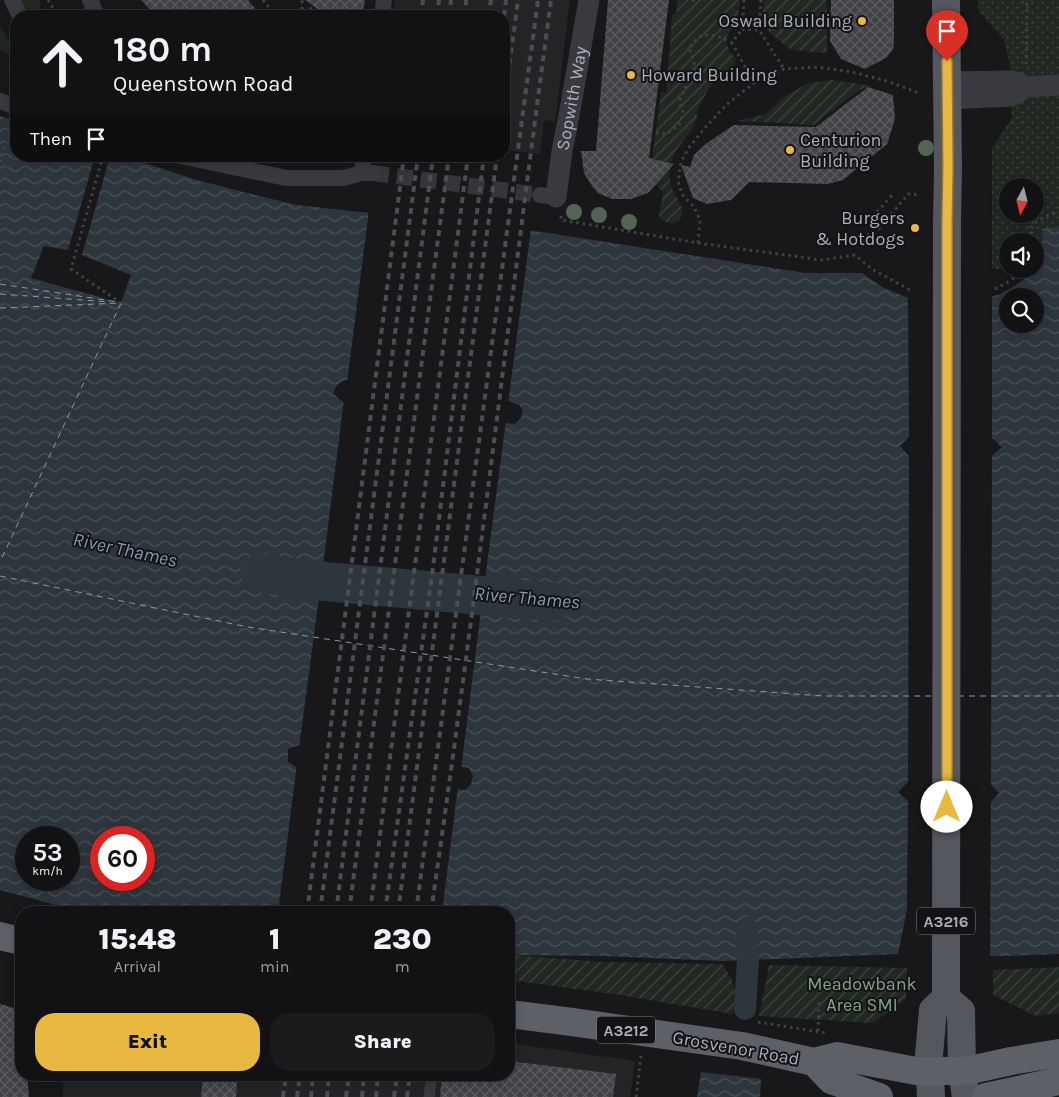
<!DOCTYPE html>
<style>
:root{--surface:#121214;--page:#1b1b1d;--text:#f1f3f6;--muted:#9c9ea0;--line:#313234;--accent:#e9b841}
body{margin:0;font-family:Karla,sans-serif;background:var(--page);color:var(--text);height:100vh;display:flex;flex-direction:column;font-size:19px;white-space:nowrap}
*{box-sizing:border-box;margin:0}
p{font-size:16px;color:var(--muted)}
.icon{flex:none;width:28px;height:28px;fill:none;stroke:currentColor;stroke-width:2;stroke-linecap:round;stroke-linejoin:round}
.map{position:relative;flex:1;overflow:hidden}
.sheet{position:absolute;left:15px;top:906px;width:500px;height:175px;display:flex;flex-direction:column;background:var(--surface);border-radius:20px;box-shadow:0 2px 12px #0003,0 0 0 1px var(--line)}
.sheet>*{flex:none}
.hud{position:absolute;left:10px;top:10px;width:500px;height:152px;border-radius:20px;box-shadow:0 2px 12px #0003,0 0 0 1px var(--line);background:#121214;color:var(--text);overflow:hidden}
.needle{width:32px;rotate:187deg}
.tools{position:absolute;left:999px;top:178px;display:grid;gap:10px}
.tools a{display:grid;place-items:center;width:45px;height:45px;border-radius:50%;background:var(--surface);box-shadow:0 2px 12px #0003,0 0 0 1px var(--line);font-size:25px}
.speed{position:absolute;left:15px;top:826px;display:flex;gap:10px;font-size:25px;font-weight:700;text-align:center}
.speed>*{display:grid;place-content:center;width:65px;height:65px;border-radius:50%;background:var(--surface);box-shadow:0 2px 12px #0003,0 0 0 1px var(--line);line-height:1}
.speed small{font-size:12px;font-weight:400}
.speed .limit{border:8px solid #d22;background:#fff;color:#111}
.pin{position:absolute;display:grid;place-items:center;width:42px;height:42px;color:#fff;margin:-51px -21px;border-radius:50% 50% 50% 0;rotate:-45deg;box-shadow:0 0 5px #0007}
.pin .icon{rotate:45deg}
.me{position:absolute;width:55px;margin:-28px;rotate:0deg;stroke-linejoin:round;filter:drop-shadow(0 0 4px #0008)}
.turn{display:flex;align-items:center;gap:18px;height:105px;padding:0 20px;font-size:22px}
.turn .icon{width:65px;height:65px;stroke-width:2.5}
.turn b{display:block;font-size:35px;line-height:42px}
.then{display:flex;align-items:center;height:48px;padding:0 20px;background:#0003;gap:10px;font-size:19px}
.eta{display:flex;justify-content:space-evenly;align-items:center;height:85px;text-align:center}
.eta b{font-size:30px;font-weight:800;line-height:35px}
.primary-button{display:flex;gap:10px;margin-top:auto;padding:10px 20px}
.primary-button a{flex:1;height:58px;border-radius:20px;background:var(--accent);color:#111;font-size:20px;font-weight:800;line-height:58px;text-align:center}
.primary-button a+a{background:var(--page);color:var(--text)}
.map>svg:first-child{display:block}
.built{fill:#242427}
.grass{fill:#202821}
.park{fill:url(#park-dots);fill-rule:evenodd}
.garden{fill:url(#garden-furrows)}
.water{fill:url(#water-waves);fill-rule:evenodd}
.pier{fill:#18181a}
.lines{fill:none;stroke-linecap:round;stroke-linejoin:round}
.canal{stroke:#2e363d;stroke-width:22}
.river{stroke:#2e363d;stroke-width:39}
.ferry{stroke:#849ab2;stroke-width:1;stroke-dasharray:6 5;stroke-linecap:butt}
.building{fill:url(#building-cross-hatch)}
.pedestrian-tunnel{stroke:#35363a;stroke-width:16;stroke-dasharray:16 8;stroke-linecap:butt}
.path{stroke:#3f4146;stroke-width:3;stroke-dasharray:2.5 4;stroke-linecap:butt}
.service{stroke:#393a3f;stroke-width:11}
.pedestrian{stroke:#393a3f;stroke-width:16}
.minor{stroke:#393a3f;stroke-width:21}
.primary{stroke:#55575e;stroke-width:28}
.trunk{stroke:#5d6067;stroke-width:28}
.rail{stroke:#4c4e54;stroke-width:4;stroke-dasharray:6 5;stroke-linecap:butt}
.tree{fill:#536455}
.route-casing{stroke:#97782a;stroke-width:12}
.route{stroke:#e9b841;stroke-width:9}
.poi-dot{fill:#e9b841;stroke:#131315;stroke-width:2}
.labels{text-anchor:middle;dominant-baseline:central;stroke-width:4;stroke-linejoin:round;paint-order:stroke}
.shield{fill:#131315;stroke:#7d8088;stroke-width:1}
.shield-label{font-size:16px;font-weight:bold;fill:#abafb9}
.poi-label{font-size:18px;fill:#abafb9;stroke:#131315;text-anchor:end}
.street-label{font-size:18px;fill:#abafb9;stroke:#131315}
.park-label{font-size:18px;fill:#83a386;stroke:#131315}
.water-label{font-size:19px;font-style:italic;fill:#849ab2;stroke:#131315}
</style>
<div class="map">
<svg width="1059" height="1097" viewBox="0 0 1059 1097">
<defs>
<pattern id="park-dots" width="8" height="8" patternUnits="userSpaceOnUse" patternTransform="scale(1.25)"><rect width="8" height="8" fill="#202821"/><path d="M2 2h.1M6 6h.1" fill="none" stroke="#3e453f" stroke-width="1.8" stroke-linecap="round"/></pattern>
<pattern id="garden-furrows" width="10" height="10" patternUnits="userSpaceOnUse" patternTransform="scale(1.25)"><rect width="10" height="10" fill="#202821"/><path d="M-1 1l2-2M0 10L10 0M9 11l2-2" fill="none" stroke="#3e453f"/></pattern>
<pattern id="water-waves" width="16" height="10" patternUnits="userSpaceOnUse" patternTransform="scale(1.25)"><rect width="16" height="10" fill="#2e363d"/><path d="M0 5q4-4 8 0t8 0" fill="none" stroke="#4a5157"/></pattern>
<pattern id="building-cross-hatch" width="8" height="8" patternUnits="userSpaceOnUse" patternTransform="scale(1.25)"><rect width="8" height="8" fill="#424347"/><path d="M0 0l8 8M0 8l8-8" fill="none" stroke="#5b5c5f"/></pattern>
</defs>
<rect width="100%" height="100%" fill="#18181a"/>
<g class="built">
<path d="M393,0H570L555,122L544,120L540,154L504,150V16H393L395,1Z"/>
<path d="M509,1043L635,1061L630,1097H63V1075H509Z"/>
</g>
<g class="grass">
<path d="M19,0H40V8L46,16H28Z"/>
<path d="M0,26L14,51L16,50V89L9,87L14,74L8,71L12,58L0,49Z"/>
</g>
<path class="park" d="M978,0H1059V227L1043,229L1044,266L1035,268V241H1008V269H1029L1024,270L992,269V148L1012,118L1010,65L1004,40L980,13L978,8ZM1008,186H1035V214H1008Z"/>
<g class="garden">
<path d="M677,0H740L738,17L727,36L726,42L730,52L736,59C733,72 723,71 715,80C709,88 702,100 698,110C697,114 697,120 695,124C688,138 674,148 671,163C669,171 669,178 671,186C674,196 689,211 679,220C676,223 674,224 669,223C650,219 664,204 663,192L655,184L652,159L661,92L666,93L672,16L676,13Z"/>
<path d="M764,0H827V53L791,50L771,34L762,23Z"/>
<path d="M833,80L872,86L859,90L814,125L737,121L766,114L784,97L808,83Z"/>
<path d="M509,955L605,962L722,964L731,978L736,996L733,1014L613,994L509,980Z"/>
<path d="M769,965L907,968L906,999L873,1023L759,1016Z"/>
<path d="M1059,967V1013L1036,1016L993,995V970Z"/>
</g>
<g class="water">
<path d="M0,116L16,121V156H123L197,180L251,194L297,205L542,232L805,273H862L882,287L908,298L956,303L999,295L1013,287L1044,266L1042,229L1059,227V954L1001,956L898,954L723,961L603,956L509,955V912H82L0,890ZM1008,296H1035V324H1008ZM347,380L508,401L519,405L523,410L521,418L515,424L344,403L334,394C335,385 339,382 347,380ZM909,437L992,438L1002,447L992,456H909L900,446ZM323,563L485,584C493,587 497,590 499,599L494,605L487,606L320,585C311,581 309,575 314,566ZM299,745L469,768L473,776L471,784L465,790L296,767L288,762V749ZM908,782L991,785L999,793L990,803L908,801L898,792ZM26,838H69V880H26ZM101,838H144V880H101Z"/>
<path d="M701,1072L761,1079L760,1097H697Z"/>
</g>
<g class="pier">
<path d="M95,156H110L82,255L131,275L121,303L31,278L44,246L68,250Z"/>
<path d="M369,210L531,228L508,404L347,383Z"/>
<path d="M992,294V442L991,441H909L908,295L956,301Z"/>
<path d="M344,400L506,420L484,587L323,566Z"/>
<path d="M909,452L910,454L992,452L991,788L990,787L909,784L908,785Z"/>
<path d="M321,582L482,602L461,769L299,748Z"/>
<path d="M297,764L458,786L442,912H278Z"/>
<path d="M908,798L909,799L990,800L991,799L990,958L900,956L898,954L907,910Z"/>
</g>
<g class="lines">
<path class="canal" d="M745,1009L748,960L747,928"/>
<path class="river" d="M260,573L320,581L552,602"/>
<g class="ferry">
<path d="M0,284L118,302"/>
<path d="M0,294L110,302"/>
<path d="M0,308L121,303L0,562"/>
<path d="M0,576L248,627L587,679L823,696H932"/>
<path d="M958,696H1059"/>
</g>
</g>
<g class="building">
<path d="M141,0H248L261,16H156Z"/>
<path d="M305,0H365L362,16H327Z"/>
<path d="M608,0H669L649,158L674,164L648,193L631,199H612L598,193L592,186L584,173L581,151H596Z"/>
<path d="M831,0H894V42L893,49L886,58L865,69L841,59L830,41Z"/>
<path d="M868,87L893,95L895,119L887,144L843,180L828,184L749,182L731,200L707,204L693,198L681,165L690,167L694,155L707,143L734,125L816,127Z"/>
<path d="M0,1004L21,1010V1075H27L29,1097H0Z"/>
<path d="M509,1061L616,1074L613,1097H440L442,1075H509Z"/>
<path d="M203,1077L237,1080L236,1097H201Z"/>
</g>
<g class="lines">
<path class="pedestrian-tunnel" d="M373,173L540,195"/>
<g class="path">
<path d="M48,0L52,6L53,16"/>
<path d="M263,0L276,16"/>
<path d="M692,0L696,1L698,0"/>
<path d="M744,0L742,29L732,43L754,83"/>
<path d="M761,0L759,30L784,69"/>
<path d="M302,16V0"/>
<path d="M310,16L312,0"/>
<path d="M742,29L759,30"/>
<path d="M1026,64L1027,0"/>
<path d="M656,133L666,134L674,129L681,122L683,112L680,104V99L694,71V61L689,48C692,45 696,38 701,36C708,33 726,38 732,43"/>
<path d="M103,156L71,269L121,303"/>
<path d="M0,162L13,125"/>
<path d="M877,212L894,193"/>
<path d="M561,216V220L698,243L822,260L855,255L872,269L910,290"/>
<path d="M867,235L879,229L908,194L919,195"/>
<path d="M1031,241C1031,238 1030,232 1031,229C1033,220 1051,214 1059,212"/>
<path d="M698,243L700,220L694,207L682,194L678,182L681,162L688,149L704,129L726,105L754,83L784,69L817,67L852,72L887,81L919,93"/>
<path d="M995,289L1010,281L1024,269"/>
<path d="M758,1022L826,1033"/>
<path d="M818,1031L819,1002"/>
<path d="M636,1097L641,1055"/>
</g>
<path class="service" d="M429,1097L432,1075"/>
<g class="pedestrian">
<path d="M12,0L20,16"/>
<path d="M90,0L97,16"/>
<path d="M382,16L384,0"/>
<path d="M0,101L16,107"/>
<path d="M181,156L286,178H343L362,173H373"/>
<path d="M362,173L364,156"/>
<path d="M540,195L556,197"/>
</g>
<g class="minor">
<path d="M947,82L1011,81L1019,83L1025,87"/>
<path d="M947,99L1011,96L1019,92L1025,87L1059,85"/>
<path id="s1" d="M556,197L562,151L570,110L589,0"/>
</g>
<g class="primary">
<path d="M946,998L961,1011L962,1071L966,1097"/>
<path d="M931,1097L929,1055L933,1010L946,998V967L947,222L948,168L946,0"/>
</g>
<g class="trunk">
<path d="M0,936L21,941"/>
<path d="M509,1014L572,1022L742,1046L814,1062L837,1056L916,1071H962L975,1069L1011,1061L1059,1053"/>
<path d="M814,1062L831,1080L879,1097"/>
<path d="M986,1097L1059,1081"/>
</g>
<g class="rail">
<path d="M421,16L423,0"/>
<path d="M437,16L439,0"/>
<path d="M449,16L451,0"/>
<path d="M465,16L466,0"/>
<path d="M488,16L491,0"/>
<path d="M504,16L506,0"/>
<path d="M504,108L518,0"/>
<path d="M307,912L404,156"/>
<path d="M320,912L418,156"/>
<path d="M336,912L433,156"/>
<path d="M349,912L449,156"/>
<path d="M370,912L468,156"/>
<path d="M385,912L433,567L484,156"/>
<path d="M398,912L497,156"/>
<path d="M416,912L538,0"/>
<path d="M431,912C475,609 510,304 551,0"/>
<path d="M283,1097L286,1075"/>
<path d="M297,1097L300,1075"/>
<path d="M311,1097L313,1075"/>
<path d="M327,1097L329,1075"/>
<path d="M346,1097L349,1075"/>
<path d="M362,1097L364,1075"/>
<path d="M376,1097L378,1075"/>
<path d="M394,1097L397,1075"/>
<path d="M407,1097L410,1075"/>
</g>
</g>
<g class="tree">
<circle cx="926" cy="148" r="8"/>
<circle cx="574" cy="212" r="8"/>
<circle cx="599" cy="215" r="8"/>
<circle cx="629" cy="222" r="8"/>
</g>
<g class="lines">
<defs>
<path id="route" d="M947,61L948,168L947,222V807"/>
</defs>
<use href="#route" class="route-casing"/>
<use href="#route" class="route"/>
</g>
<g class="poi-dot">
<circle cx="862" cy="21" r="5"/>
<circle cx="631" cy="75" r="5"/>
<circle cx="790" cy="150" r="5"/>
<circle cx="915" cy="228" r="5"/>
</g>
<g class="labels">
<g class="shield">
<rect x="917" y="907.5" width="58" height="27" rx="4"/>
<rect x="597" y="1016.5" width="58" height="27" rx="4"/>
</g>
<g class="shield-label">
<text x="946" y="921">A3216</text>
<text x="626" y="1030">A3212</text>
</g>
<g class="poi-label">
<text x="852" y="21">Oswald Building</text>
<text x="641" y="75" text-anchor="start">Howard Building</text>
<text x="800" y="140" text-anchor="start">Centurion<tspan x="800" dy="21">Building</tspan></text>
<text x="905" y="218">Burgers<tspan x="905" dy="21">&amp; Hotdogs</tspan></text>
</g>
<g class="street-label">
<text stroke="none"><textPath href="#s1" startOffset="100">Sopwith Way</textPath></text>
<text transform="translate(736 1048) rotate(10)">Grosvenor Road</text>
</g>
<g class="park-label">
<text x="862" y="984">Meadowbank<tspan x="862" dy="21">Area SMI</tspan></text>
</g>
<g class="water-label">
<text transform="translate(125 550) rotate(12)">River Thames</text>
<text transform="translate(527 598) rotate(5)">River Thames</text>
</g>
</g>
</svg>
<div class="tools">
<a><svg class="needle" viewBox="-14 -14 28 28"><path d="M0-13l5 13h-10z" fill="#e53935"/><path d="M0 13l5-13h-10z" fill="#9c9ea0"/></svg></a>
<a><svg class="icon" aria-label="sound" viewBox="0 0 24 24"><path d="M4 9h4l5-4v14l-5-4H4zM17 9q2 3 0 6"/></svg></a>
<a><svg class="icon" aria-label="search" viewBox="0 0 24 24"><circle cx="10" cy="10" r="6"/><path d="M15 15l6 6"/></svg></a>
</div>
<div class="speed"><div>53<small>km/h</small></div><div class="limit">60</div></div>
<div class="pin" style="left:947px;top:61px;background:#d93025"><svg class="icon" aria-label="arrive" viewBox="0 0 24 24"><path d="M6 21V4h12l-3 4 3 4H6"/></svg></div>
<svg class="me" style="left:947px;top:807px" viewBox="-20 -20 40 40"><circle r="19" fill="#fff"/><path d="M0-13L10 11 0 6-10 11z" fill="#e9b841"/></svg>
<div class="hud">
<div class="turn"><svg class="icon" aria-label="ahead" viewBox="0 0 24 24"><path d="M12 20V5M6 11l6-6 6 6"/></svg><div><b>180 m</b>Queenstown Road</div></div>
<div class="then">Then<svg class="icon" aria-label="arrive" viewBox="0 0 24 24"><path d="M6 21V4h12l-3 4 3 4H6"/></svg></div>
</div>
<section class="sheet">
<div class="eta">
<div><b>15:48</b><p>Arrival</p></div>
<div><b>1</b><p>min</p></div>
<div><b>230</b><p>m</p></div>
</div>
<div class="primary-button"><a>Exit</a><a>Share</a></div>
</section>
</div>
